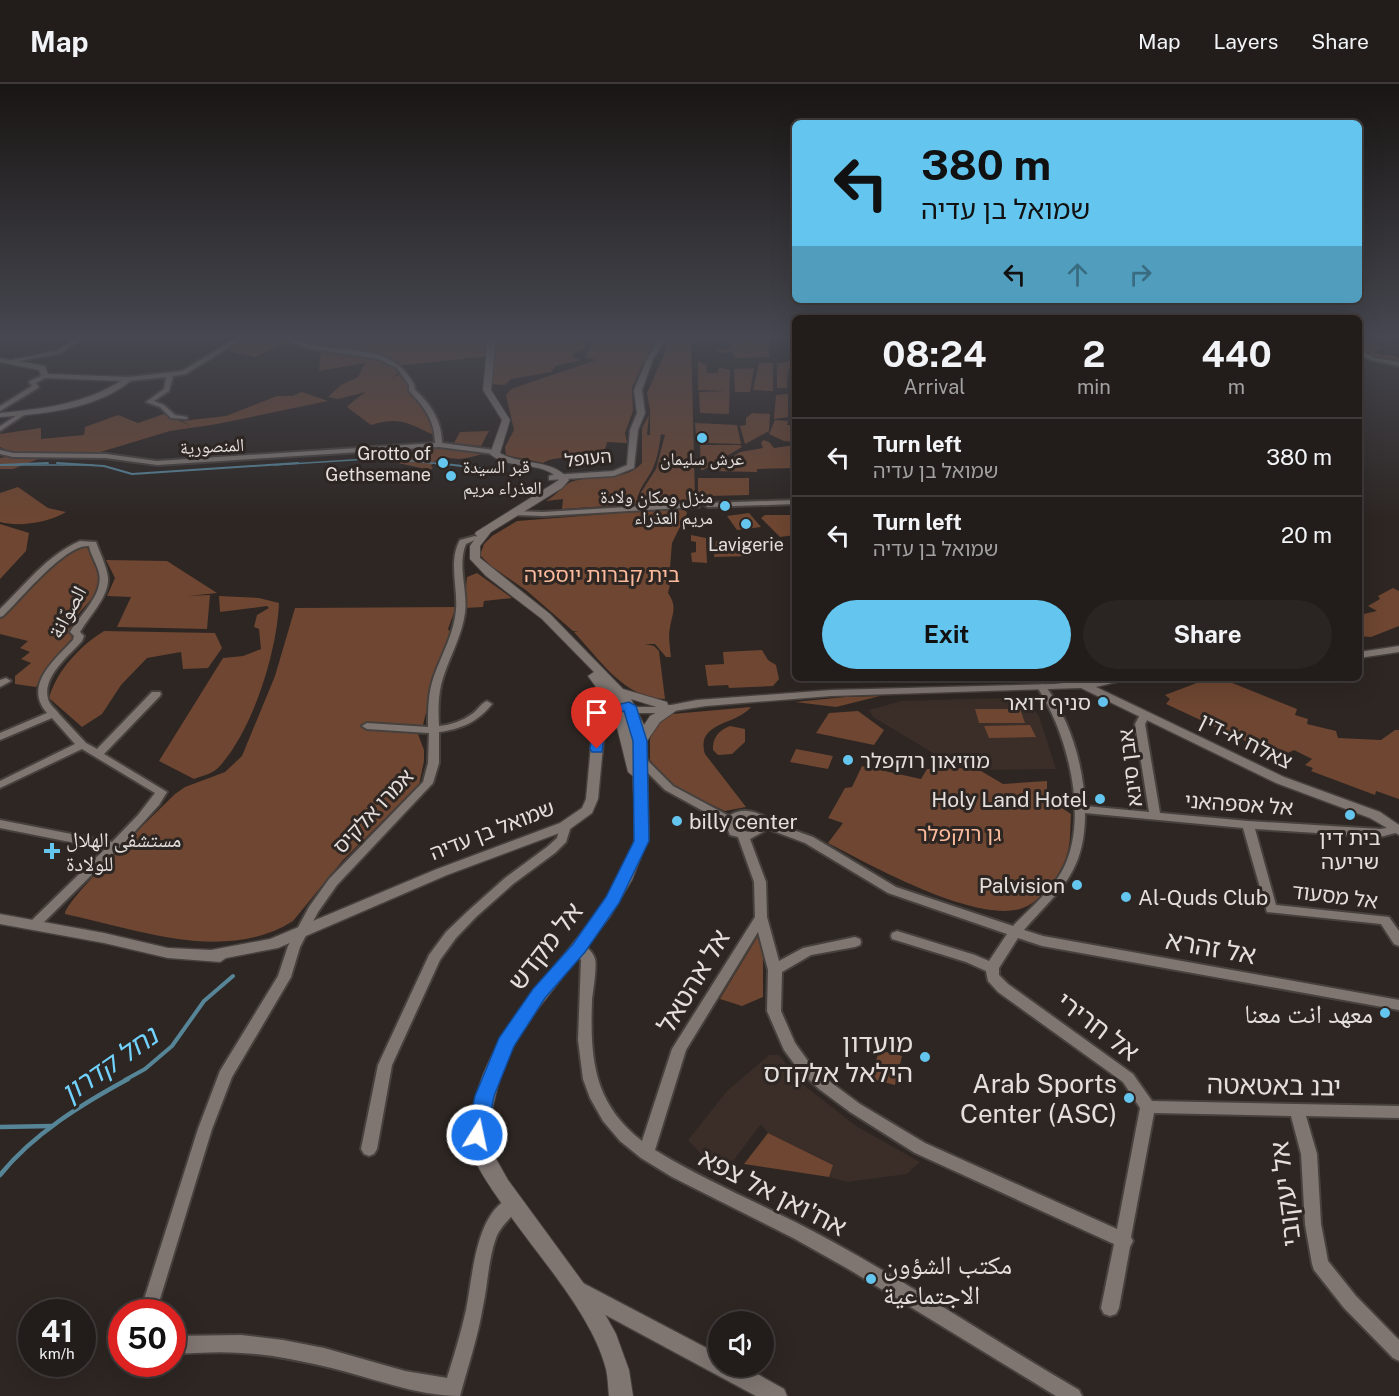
<!DOCTYPE html>
<meta charset="utf-8">
<style>
:root{--surface:#221c1a;--page:#2a2523;--text:#f1f3f6;--muted:#a2a1a2;--line:#3f3a39;--accent:#64c5ee}
body{margin:0;font-family:"Public Sans","Noto Naskh Arabic","Noto Sans Hebrew",sans-serif;background:var(--page);color:var(--text);height:100vh;display:flex;flex-direction:column;font-size:22px;white-space:nowrap}
*{box-sizing:border-box;margin:0}
p{font-size:20px;color:var(--muted)}
.icon{flex:none;width:33px;height:33px;fill:none;stroke:currentColor;stroke-width:2;stroke-linecap:round;stroke-linejoin:round}
.map{position:relative;flex:1;overflow:hidden}
.sheet{position:absolute;left:792px;top:231px;width:570px;height:366px;display:flex;flex-direction:column;background:var(--surface);border-radius:9px;box-shadow:0 6px 24px #0002,0 0 0 2px var(--line)}
.sheet>*{flex:none}
.top-card{position:absolute;left:792px;top:36px;width:570px;height:183px;border-radius:9px;box-shadow:0 6px 24px #0002,0 0 0 2px var(--line);background:#64c5ee;color:#111;overflow:hidden}
.fabs{position:absolute;left:708px;top:1227px;display:grid;gap:12px}
.fabs a{display:grid;place-items:center;width:66px;height:66px;border-radius:50%;background:var(--surface);box-shadow:0 6px 24px #0002,0 0 0 2px var(--line);font-size:30px}
.speed{position:absolute;left:18px;top:1215px;display:flex;gap:12px;font-size:30px;font-weight:700;text-align:center}
.speed>*{display:grid;place-content:center;width:78px;height:78px;border-radius:50%;background:var(--surface);box-shadow:0 6px 24px #0002,0 0 0 2px var(--line);line-height:1}
.speed small{font-size:15px;font-weight:400}
.speed .limit{border:9px solid #d22;background:#fff;color:#111}
.pin{position:absolute;display:grid;place-items:center;width:51px;height:51px;color:#fff;margin:-62px -26px;border-radius:50% 50% 50% 0;rotate:-45deg;box-shadow:0 0 6px #0007}
.pin .icon{rotate:45deg}
.me{position:absolute;width:66px;margin:-33px;rotate:10deg;stroke-linejoin:round;filter:drop-shadow(0 0 4px #0008)}
.turn{display:flex;align-items:center;gap:21px;height:126px;padding:0 30px;font-size:27px}
.turn .icon{width:78px;height:78px;stroke-width:2.5}
.turn b{display:block;font-size:42px;line-height:51px}
.lanes{display:flex;align-items:center;height:57px;padding:0 30px;background:#0003;justify-content:center;gap:30px;direction:ltr}
.lanes .off{opacity:.35}
.eta{display:flex;justify-content:space-evenly;align-items:center;height:102px;text-align:center}
.eta b{font-size:36px;font-weight:700;line-height:42px}
.button{display:flex;gap:12px;margin-top:auto;padding:12px 30px}
.button a{flex:1;height:69px;border-radius:36px;background:var(--accent);color:#111;font-size:24px;font-weight:700;line-height:69px;text-align:center}
.button a+a{background:var(--page);color:var(--text)}
ul{padding:0;list-style:none}
li{display:flex;align-items:center;gap:18px;height:78px;padding:0 30px;border-top:2px solid var(--line)}
li div{flex:1}
li b{display:block;font-size:22px}
li em{font-style:normal}
header{display:flex;align-items:center;gap:36px;box-sizing:border-box;height:84px;padding:0 30px;background:var(--surface);border-bottom:2px solid var(--line)}
header strong{font-size:28px}
nav{display:flex;gap:33px;margin-inline-start:auto;font-size:21px}
.map>svg:first-child{display:block}
.built{fill:#3b2e28}
.green{fill:#6e4631}
.lines{fill:none;stroke-linecap:round;stroke-linejoin:round}
.stream-far3{stroke:#578598;stroke-width:1.5}
.stream-far2{stroke:#578598;stroke-width:2}
.stream-far1{stroke:#578598;stroke-width:4}
.stream{stroke:#578598;stroke-width:4.5}
.minor-casing{stroke:#47413e;stroke-width:4}
.tertiary-casing{stroke:#47413e;stroke-width:3}
.secondary-casing{stroke:#47413e;stroke-width:2}
.minor{fill:#7f7672;fill-rule:evenodd}
.tertiary{fill:#7f7672;fill-rule:evenodd}
.secondary{fill:#7f7672;fill-rule:evenodd}
.route{fill:#1a73e8;stroke:#114b97;stroke-width:1.5}
.poi-dot{fill:#64c5ee;stroke:#2d2623;stroke-width:2}
.labels{text-anchor:middle;dominant-baseline:central;stroke-width:6;stroke-linejoin:round;paint-order:stroke}
.far-street-label{font-size:18px;fill:#e4dfdd;stroke:#2d2623}
.far-poi-label{font-size:18px;fill:#e4dfdd;stroke:#2d2623;text-anchor:end}
.park-label{font-size:21px;fill:#fbba9b;stroke:#2d2623}
.street-label{font-size:21px;fill:#e4dfdd;stroke:#2d2623}
.poi-label{font-size:21px;fill:#e4dfdd;stroke:#2d2623;text-anchor:start}
.near-street-label{font-size:26px;fill:#e4dfdd;stroke:#2d2623}
.near-poi-label{font-size:26px;fill:#e4dfdd;stroke:#2d2623;text-anchor:end}
.near-water-label{font-size:27px;font-style:italic;fill:#71d2fc;stroke:#2d2623}
</style>
<header>
<strong>Map</strong>
<nav><a>Map</a><a>Layers</a><a>Share</a></nav>
</header>
<div class="map">
<svg width="1399" height="1312" viewBox="0 0 1399 1312">
<rect width="100%" height="100%" fill="#2d2623"/>
<g class="built">
<path d="M1007,614L1033,624L1039,632L1056,685L982,686L948,678L873,633L869,626L901,617Z"/>
<path d="M769,971H779L805,1002L856,1042L920,1078L907,1090L847,1098L829,1093L832,1080L768,1049L761,1040L733,1077L704,1073L688,1056L727,1007Z"/>
</g>
<g class="green">
<path d="M245,252H279L290,257L255,273L223,266Z"/>
<path d="M283,252H575L574,255L582,256L586,262L584,266L574,269L572,273L581,276L555,282L551,288L511,295L505,301L489,300L491,272L395,282L399,289L369,307L338,315L328,313L341,301L358,293L365,279L319,287L321,265Z"/>
<path d="M587,252H659L657,259L642,281L632,304L633,327L625,349L627,359L607,358L605,365C586,378 559,369 543,379L506,371L505,363L514,346L506,311L511,305L596,276L585,273L592,260Z"/>
<path d="M668,252L691,254L695,415L640,420V410L656,385L665,351L661,350C659,362 658,373 653,384C647,397 637,405 637,420L562,425L563,415L546,417C556,412 563,401 571,398C595,389 624,399 642,379V344L649,331L647,351H650V326L647,309L666,266Z"/>
<path d="M1373,252H1381L1384,258L1376,257L1382,266L1373,268C1382,272 1390,270 1399,274V277C1387,277 1360,272 1359,256Z"/>
<path d="M751,257L771,259L768,263L770,273L735,274L732,268L718,269L717,265H731V259Z"/>
<path d="M698,277L706,281L707,289H717L719,283L730,286L729,330L700,329L699,308L727,307L698,306Z"/>
<path d="M795,277V284L788,285L787,304H777V279Z"/>
<path d="M759,279H773V307L753,306Z"/>
<path d="M754,284L750,308H735L734,285Z"/>
<path d="M400,291L409,302L408,307L419,315L437,349L434,351C408,339 399,332 371,341L347,323C357,313 386,293 400,291Z"/>
<path d="M302,308L328,317L217,340L170,347L97,369L52,371L11,368L0,363V350L41,344V355L84,351L85,343L118,331L138,339L164,330L191,342L182,337L226,332L277,312H292Z"/>
<path d="M788,310V333L774,335L776,311Z"/>
<path d="M752,329L770,330L769,347L745,360L740,342L746,341V334Z"/>
<path d="M775,336L788,337L787,341H795V358L784,357L769,350Z"/>
<path d="M695,339L737,341L741,360L709,359L707,351H696Z"/>
<path d="M489,347L481,362L454,359L460,348Z"/>
<path d="M763,356L769,358L774,364L795,361V384L757,385V388L712,387L740,368L763,364L761,359Z"/>
<path d="M700,361H740L742,363L703,386H701Z"/>
<path d="M436,362L480,367L482,370C475,372 465,375 458,375C446,374 439,371 431,382L433,384L430,386L398,379Z"/>
<path d="M6,373L41,374L13,385H0V374Z"/>
<path d="M698,394H749V411L709,412L710,418H698Z"/>
<path d="M18,403L48,424L66,428C48,439 19,443 0,438V409Z"/>
<path d="M684,424L687,429L672,459L670,484L663,491L671,496L668,509C677,522 673,528 670,543C668,552 670,564 671,573H666L655,560H645L654,562L659,567L665,615C625,615 599,575 574,548H579L573,547L527,507L491,482L480,471L484,460L492,452L517,437Z"/>
<path d="M749,429L761,443L737,446L727,432Z"/>
<path d="M765,431H795V451L780,453L761,434Z"/>
<path d="M0,440L29,449L26,467L0,495Z"/>
<path d="M691,451L706,454L707,479L692,478L691,469L696,468V458L691,457Z"/>
<path d="M716,457L743,459L752,472L714,473Z"/>
<path d="M80,463H89C89,476 103,489 98,503C90,525 70,526 72,555L43,589L36,603L15,600V592L31,579L21,575L30,568L20,564L28,557L0,550V533L18,519L50,483Z"/>
<path d="M106,476L167,477L217,509L188,512L210,511L207,545L117,543L131,513L107,512L115,494Z"/>
<path d="M477,489L512,514L484,517L483,523L464,524L467,493Z"/>
<path d="M1393,504L1399,507V542L1371,553L1359,552V531L1377,527L1368,522L1380,515L1378,512Z"/>
<path d="M219,512L259,514L279,519C277,568 253,646 219,683C214,689 202,692 194,695L159,677L223,574L243,572L261,565L259,545L254,543L257,531L269,524L267,522L220,528Z"/>
<path d="M456,523L448,545L451,549L431,608L423,641L418,650L424,666V677L419,701L343,776L293,837C225,880 137,845 65,830C65,816 159,726 175,710L185,703L225,688L242,672L275,592L295,524Z"/>
<path d="M104,547L215,549L222,564L208,584L183,585L181,568L147,574L121,601L102,630L82,643L49,614C57,586 80,562 104,547Z"/>
<path d="M762,566L768,576L776,581L779,595L773,602L729,604L728,601L708,602L705,581L724,580L723,568Z"/>
<path d="M1210,594H1220L1297,625L1295,631L1308,635L1307,640L1336,647L1338,654L1381,656L1395,646H1399V715L1376,707L1375,711L1311,687L1313,684L1305,681L1312,675L1294,666L1288,669L1272,662L1265,666L1166,620L1170,615L1165,611Z"/>
<path d="M880,612L836,623L795,618L845,613Z"/>
<path d="M751,623C737,641 695,638 705,670L746,723L725,727L672,702L650,676V655L653,644L660,636L672,630Z"/>
<path d="M975,625H1020L1025,639H979Z"/>
<path d="M858,627L884,646L874,661L816,649L829,629Z"/>
<path d="M1030,641L1036,653L989,654L984,642Z"/>
<path d="M730,642L745,645V658L732,670L718,671L713,666C712,654 719,646 730,642Z"/>
<path d="M796,665L833,672L828,685L790,678Z"/>
<path d="M862,682L921,695L927,685L960,684L981,687L1003,700L1047,697V714L1071,730C1070,742 1071,755 1068,767C1063,788 1042,819 1020,825C973,838 870,781 828,759L843,739L828,734L845,704L852,703Z"/>
<path d="M758,852L763,858V913L742,922L720,915Z"/>
<path d="M879,966L902,972L895,1001L871,995Z"/>
<path d="M768,1049L833,1081L829,1093L744,1080Z"/>
</g>
<g class="lines">
<g class="stream-far3">
<path d="M1,381H93"/>
<path d="M274,381L384,374L450,381"/>
</g>
<g class="stream-far2">
<path d="M57,379L104,382L132,390L298,379"/>
<path d="M436,379L497,386"/>
<path d="M0,381L48,379"/>
</g>
<path class="stream-far1" d="M125,996L145,985L172,962L204,917L233,892"/>
<g class="stream">
<path d="M0,1043L52,1042"/>
<path d="M0,1091C33,1050 82,1020 128,995"/>
</g>
<defs>
<g id="minor">
<path d="M79,252H86L61,269L9,279L6,277L57,267Z"/>
<path d="M240,252H247L186,290L173,292L169,307L154,317L164,321L175,331L187,333V335L171,334L160,323L146,318L164,305L166,293L129,297L126,295L129,293L182,287Z"/>
<path d="M276,252C288,252 296,258 307,260C339,268 386,261 407,290C411,296 415,299 415,306C431,320 442,338 442,359L494,366L498,368L494,370L439,363L157,381L106,374L13,373L0,370V366L13,369L106,370L157,377L435,359C435,337 424,322 409,307V301L397,284L378,275L306,264Z"/>
<path d="M1359,266L1375,274L1399,278V282L1371,276L1359,270Z"/>
<path d="M45,290L48,292L47,293L36,299L39,303L38,304L0,327V322L32,302L29,298L30,297Z"/>
<path d="M22,328L27,329L0,347V342Z"/>
<path d="M795,416V420L708,423L704,421L708,419Z"/>
<path d="M696,419H699V423L543,432L515,431L511,429L515,427L543,428Z"/>
<path d="M475,452L479,454L466,460C457,481 468,507 465,529C462,551 451,570 444,591C438,608 438,625 439,642C451,641 462,637 472,630C478,626 480,620 487,617L492,620C478,638 461,645 439,648V679L433,699L337,801L318,828L300,863L291,893L232,993L212,1045L156,1228H140L198,1045L220,987L278,892L288,862L309,823L329,795L423,698L428,679L429,649L367,645L362,642L367,639L428,643C428,625 428,609 434,592C442,570 454,549 456,526C458,503 448,477 460,456Z"/>
<path d="M80,457L96,458C100,469 107,483 108,494C109,513 89,532 80,548L84,552L82,557C69,572 42,592 48,615C50,622 57,626 59,630L86,659L97,665L152,608H160L161,610L160,612L104,670L167,708L159,721L128,755L38,844L34,846L30,844L28,841L30,838L105,765L0,744V736L112,758L138,731L155,709L82,665L0,704V697L75,660L52,634L0,656V649L47,629C23,602 54,576 73,556L74,552L70,548C80,531 104,510 99,489C97,480 91,472 89,462C65,460 21,515 3,532L0,533V525C25,501 47,471 80,457Z"/>
<path d="M6,594L11,597L0,603V596Z"/>
<path d="M1042,600L1045,601C1070,637 1083,678 1085,722L1149,728L1135,640L1141,629L1145,628L1150,631L1145,640L1160,729L1248,737L1380,745L1399,742V748L1380,753L1255,745L1276,821L1389,833L1399,847V862L1394,860L1381,840L1267,828L1243,744L1085,729C1085,789 1060,805 1024,846L1043,852L1399,916V926L1042,862L1018,854L999,884V891L1008,900L1133,990L1152,1017L1399,1022V1034L1306,1032L1317,1070L1321,1140L1328,1177L1356,1212L1399,1256V1277L1393,1274L1344,1224L1314,1186L1312,1180L1305,1140L1301,1070L1291,1032L1154,1029L1131,1153L1133,1157L1130,1163L1119,1224L1116,1230L1110,1232L1104,1230L1101,1224L1114,1160L915,1069L850,1028L819,1005L798,985L784,966L767,927L768,886L758,848L686,966L655,1066C712,1101 774,1125 833,1158C917,1204 996,1258 1079,1306L1082,1312H1056L850,1186L795,1155L672,1093L641,1074L620,1057L603,1037L590,1014L583,995L578,956L581,876L573,864L574,861C583,858 592,866 595,875C597,883 593,907 592,916C590,974 593,1019 642,1057L672,965L755,833L754,798L738,753L730,751L725,739L665,706L634,675L633,673L634,671H642L673,702L729,732C742,723 754,727 766,733L768,737L813,753L896,803L1013,842C1029,825 1050,808 1062,787C1090,736 1068,649 1037,603ZM741,734H748L756,738V743L748,748L739,745L736,738ZM768,745L805,759L888,809L1007,850L989,877L975,871L897,847L892,849L891,852L892,855L966,878L986,887L988,897L998,908L1123,998L1140,1024L1117,1145L925,1059L860,1020L829,997L808,977L795,959L781,927L782,888L811,871L855,863L860,861L861,858L860,855L855,853L803,864L779,877L767,833L766,798L750,755Z"/>
<path d="M565,738L571,742L566,758L555,769L513,800L476,833L456,854L440,876L392,981L377,1065L374,1070L369,1072L364,1070L361,1065L378,981L429,871L446,848L468,827L505,794L547,763L557,754L561,739Z"/>
<path d="M512,1113L518,1115L520,1120C514,1133 501,1140 496,1154C488,1176 488,1200 483,1222C478,1253 468,1282 460,1312C414,1312 369,1292 323,1282C296,1276 268,1270 241,1269C219,1267 195,1269 172,1270V1252L241,1251L283,1256L324,1264L405,1287L447,1294C454,1271 461,1249 466,1226C473,1193 475,1127 512,1113Z"/>
</g>
<g id="tertiary">
<path d="M661,252H667L653,275L642,306L645,329L638,346L634,384L614,392L549,396V392L552,391L613,387L627,381L630,346L637,329L634,306L647,275Z"/>
<path d="M0,274L45,282L48,290L129,293L133,295C98,325 44,330 0,333V329C43,325 84,320 121,297L45,294H42L39,286L0,278Z"/>
<path d="M1399,562V568L1359,574V568Z"/>
<path d="M1105,594H1126L1124,596L1096,603L1284,693L1380,728L1399,741V751L1370,734L1276,699L1081,604L831,612L706,622L661,629H618L606,632L598,715L592,729L570,745L447,791L278,864L226,874L220,878L168,874L104,859L0,840V830L104,849L168,864L211,866L270,855L437,785L560,739L582,724L586,715L594,629L596,627L618,623H661L697,616L831,606L1055,600Z"/>
<path d="M581,1198L718,1270V1282H743L784,1305L787,1312H756L574,1214L571,1207L574,1200Z"/>
</g>
<path id="secondary" d="M488,252H496L491,306L510,336L500,369C522,382 553,374 569,396L562,404L491,448L480,462V474L550,530L623,605L667,618L668,621H678L680,624L660,638L647,657L649,753L632,796L610,833L538,925L517,956L502,986L487,1046L491,1066L508,1096L601,1223L616,1250L629,1286L633,1312H609C608,1303 608,1294 606,1285C591,1227 533,1167 500,1117C487,1098 468,1072 468,1048C468,1034 474,1020 477,1008C506,911 600,854 633,760C640,739 632,714 633,692L628,688L614,631L607,620L605,632L600,633L593,629L596,603L588,592L594,588L542,535L486,492L470,475V462L477,452L475,450L476,448L559,396C544,376 509,387 490,370L502,336L483,306ZM631,615L663,625L650,632L644,641Z"/>
</defs>
<use href="#minor" class="minor-casing"/>
<use href="#tertiary" class="tertiary-casing"/>
<use href="#secondary" class="secondary-casing"/>
<use href="#minor" class="minor"/>
<use href="#tertiary" class="tertiary"/>
<use href="#secondary" class="secondary"/>
</g>
<linearGradient id="sky" x2="0" y2="1"><stop stop-color="#191513"/><stop offset="0.58" stop-color="#464750"/><stop offset="1" stop-color="#464750" stop-opacity="0"/></linearGradient>
<rect width="1399" height="436" fill="url(#sky)"/>
<path class="route" d="M629,618L636,622L647,657L649,757L619,819L585,868L545,914L514,962L494,1012L487,1051L484,1057L477,1059L470,1057L467,1051L475,1012L499,954L533,905L573,860L606,813L634,757L633,657L624,627L606,632L602,668H592L590,665L595,626Z"/>
<g class="poi-dot">
<circle cx="702" cy="354" r="6"/>
<circle cx="443" cy="379" r="6"/>
<circle cx="451" cy="392" r="6"/>
<circle cx="725" cy="422" r="6"/>
<circle cx="746" cy="440" r="6"/>
<circle cx="1103" cy="618" r="6"/>
<circle cx="848" cy="676" r="6"/>
<circle cx="1100" cy="715" r="6"/>
<circle cx="1350" cy="731" r="6"/>
<circle cx="677" cy="737" r="6"/>
<path d="M49 758h6v6h6v6h-6v6h-6v-6h-6v-6h6z"/>
<circle cx="1077" cy="801" r="6"/>
<circle cx="1126" cy="813" r="6"/>
<circle cx="1385" cy="929" r="6"/>
<circle cx="925" cy="973" r="6"/>
<circle cx="1129" cy="1014" r="6"/>
<circle cx="871" cy="1195" r="6"/>
</g>
<g class="labels">
<g class="far-street-label">
<text transform="translate(212 362) rotate(-3)">المنصورية</text>
<text transform="translate(588 374) rotate(-6)">העופל</text>
</g>
<g class="far-poi-label">
<text x="431" y="369">Grotto of<tspan x="431" dy="21">Gethsemane</tspan></text>
<text x="702" y="374" text-anchor="middle">عرش سليمان</text>
<text x="463" y="382" text-anchor="start">قبر السيدة<tspan x="463" dy="21">العذراء مريم</tspan></text>
<text x="713" y="412">منزل ومكان ولادة<tspan x="713" dy="21">مريم العذراء</tspan></text>
<text x="746" y="460" text-anchor="middle">Lavigerie</text>
</g>
<g class="park-label">
<text x="602" y="490">בית קברות יוספיה</text>
<text x="959" y="749">גן רוקפלר</text>
</g>
<g class="street-label">
<text transform="translate(67 528) rotate(-61)">الصوّانة</text>
<text transform="translate(1246 657) rotate(26)">צאלח א-דין</text>
<text transform="translate(1130 684) rotate(-97)">אבן סינא</text>
<text transform="translate(1239 720) rotate(4)">אל אספהאני</text>
<text transform="translate(373 727) rotate(-47)">אמרו אלקיס</text>
<text transform="translate(492 746) rotate(-21)">שמואל בן עדיה</text>
<text transform="translate(1335 812) rotate(7)">אל מסעוד</text>
</g>
<g class="poi-label">
<text x="1091" y="618" text-anchor="end">סניף דואר</text>
<text x="860" y="676">מוזיאון רוקפלר</text>
<text x="1088" y="715" text-anchor="end">Holy Land Hotel</text>
<text x="689" y="737">billy center</text>
<text x="1350" y="753" text-anchor="middle">בית דין<tspan x="1350" dy="24">שריעה</tspan></text>
<text x="66" y="755">مستشفى الهلال<tspan x="66" dy="24">للولادة</tspan></text>
<text x="1065" y="801" text-anchor="end">Palvision</text>
<text x="1138" y="813">Al-Quds Club</text>
</g>
<g class="near-street-label">
<text transform="translate(545 862) rotate(-52)">אל מקדש</text>
<text transform="translate(1211 863) rotate(10)">אל זהרא</text>
<text transform="translate(693 897) rotate(-59)">אל אהטאל</text>
<text transform="translate(1098 942) rotate(37)">אל חרירי</text>
<text transform="translate(1274 1001) rotate(1)">יבנ באטאטה</text>
<text transform="translate(773 1108) rotate(27)">אח'ואן אל צפא</text>
<text transform="translate(1285 1110) rotate(-97)">אל יעקובי</text>
</g>
<g class="near-poi-label">
<text x="1373" y="929">معهد انت معنا</text>
<text x="913" y="958">מועדון<tspan x="913" dy="30">הילאל אלקדס</tspan></text>
<text x="1117" y="999">Arab Sports<tspan x="1117" dy="30">Center (ASC)</tspan></text>
<text x="883" y="1180" text-anchor="start">مكتب الشؤون<tspan x="883" dy="30">الاجتماعية</tspan></text>
</g>
<g class="near-water-label">
<text transform="translate(109 980) rotate(-35)">נחל קדרון</text>
</g>
</g>
</svg>
<div class="fabs">
<a><svg class="icon" aria-label="sound" viewBox="0 0 24 24"><path d="M4 9h4l5-4v14l-5-4H4zM17 9q2 3 0 6"/></svg></a>
</div>
<div class="speed"><div>41<small>km/h</small></div><div class="limit">50</div></div>
<div class="pin" style="left:597px;top:665px;background:#d93025"><svg class="icon" aria-label="arrive" viewBox="0 0 24 24"><path d="M6 21V4h12l-3 4 3 4H6"/></svg></div>
<svg class="me" style="left:477px;top:1051px" viewBox="-20 -20 40 40"><circle r="17" fill="#1a73e8" stroke="#fff" stroke-width="3"/><path d="M0-11L8 9 0 5-8 9z" fill="#fff"/></svg>
<div class="top-card">
<div class="turn"><svg class="icon" aria-label="left" viewBox="0 0 24 24"><path d="M17 20v-9H6M10 6l-5 5 5 5"/></svg><div><b>380 m</b>שמואל בן עדיה</div></div>
<div class="lanes"><svg class="icon" aria-label="left" viewBox="0 0 24 24"><path d="M17 20v-9H6M10 6l-5 5 5 5"/></svg><svg class="icon off" aria-label="ahead" viewBox="0 0 24 24"><path d="M12 20V5M6 11l6-6 6 6"/></svg><svg class="icon off" aria-label="right" viewBox="0 0 24 24"><path d="M7 20v-9h11M14 6l5 5-5 5"/></svg></div>
</div>
<section class="sheet">
<div class="eta">
<div><b>08:24</b><p>Arrival</p></div>
<div><b>2</b><p>min</p></div>
<div><b>440</b><p>m</p></div>
</div>
<ul>
<li><svg class="icon" aria-label="left" viewBox="0 0 24 24"><path d="M17 20v-9H6M10 6l-5 5 5 5"/></svg><div><b>Turn left</b><p>שמואל בן עדיה</p></div><em>380 m</em></li>
<li><svg class="icon" aria-label="left" viewBox="0 0 24 24"><path d="M17 20v-9H6M10 6l-5 5 5 5"/></svg><div><b>Turn left</b><p>שמואל בן עדיה</p></div><em>20 m</em></li>
</ul>
<div class="button"><a>Exit</a><a>Share</a></div>
</section>
</div>
